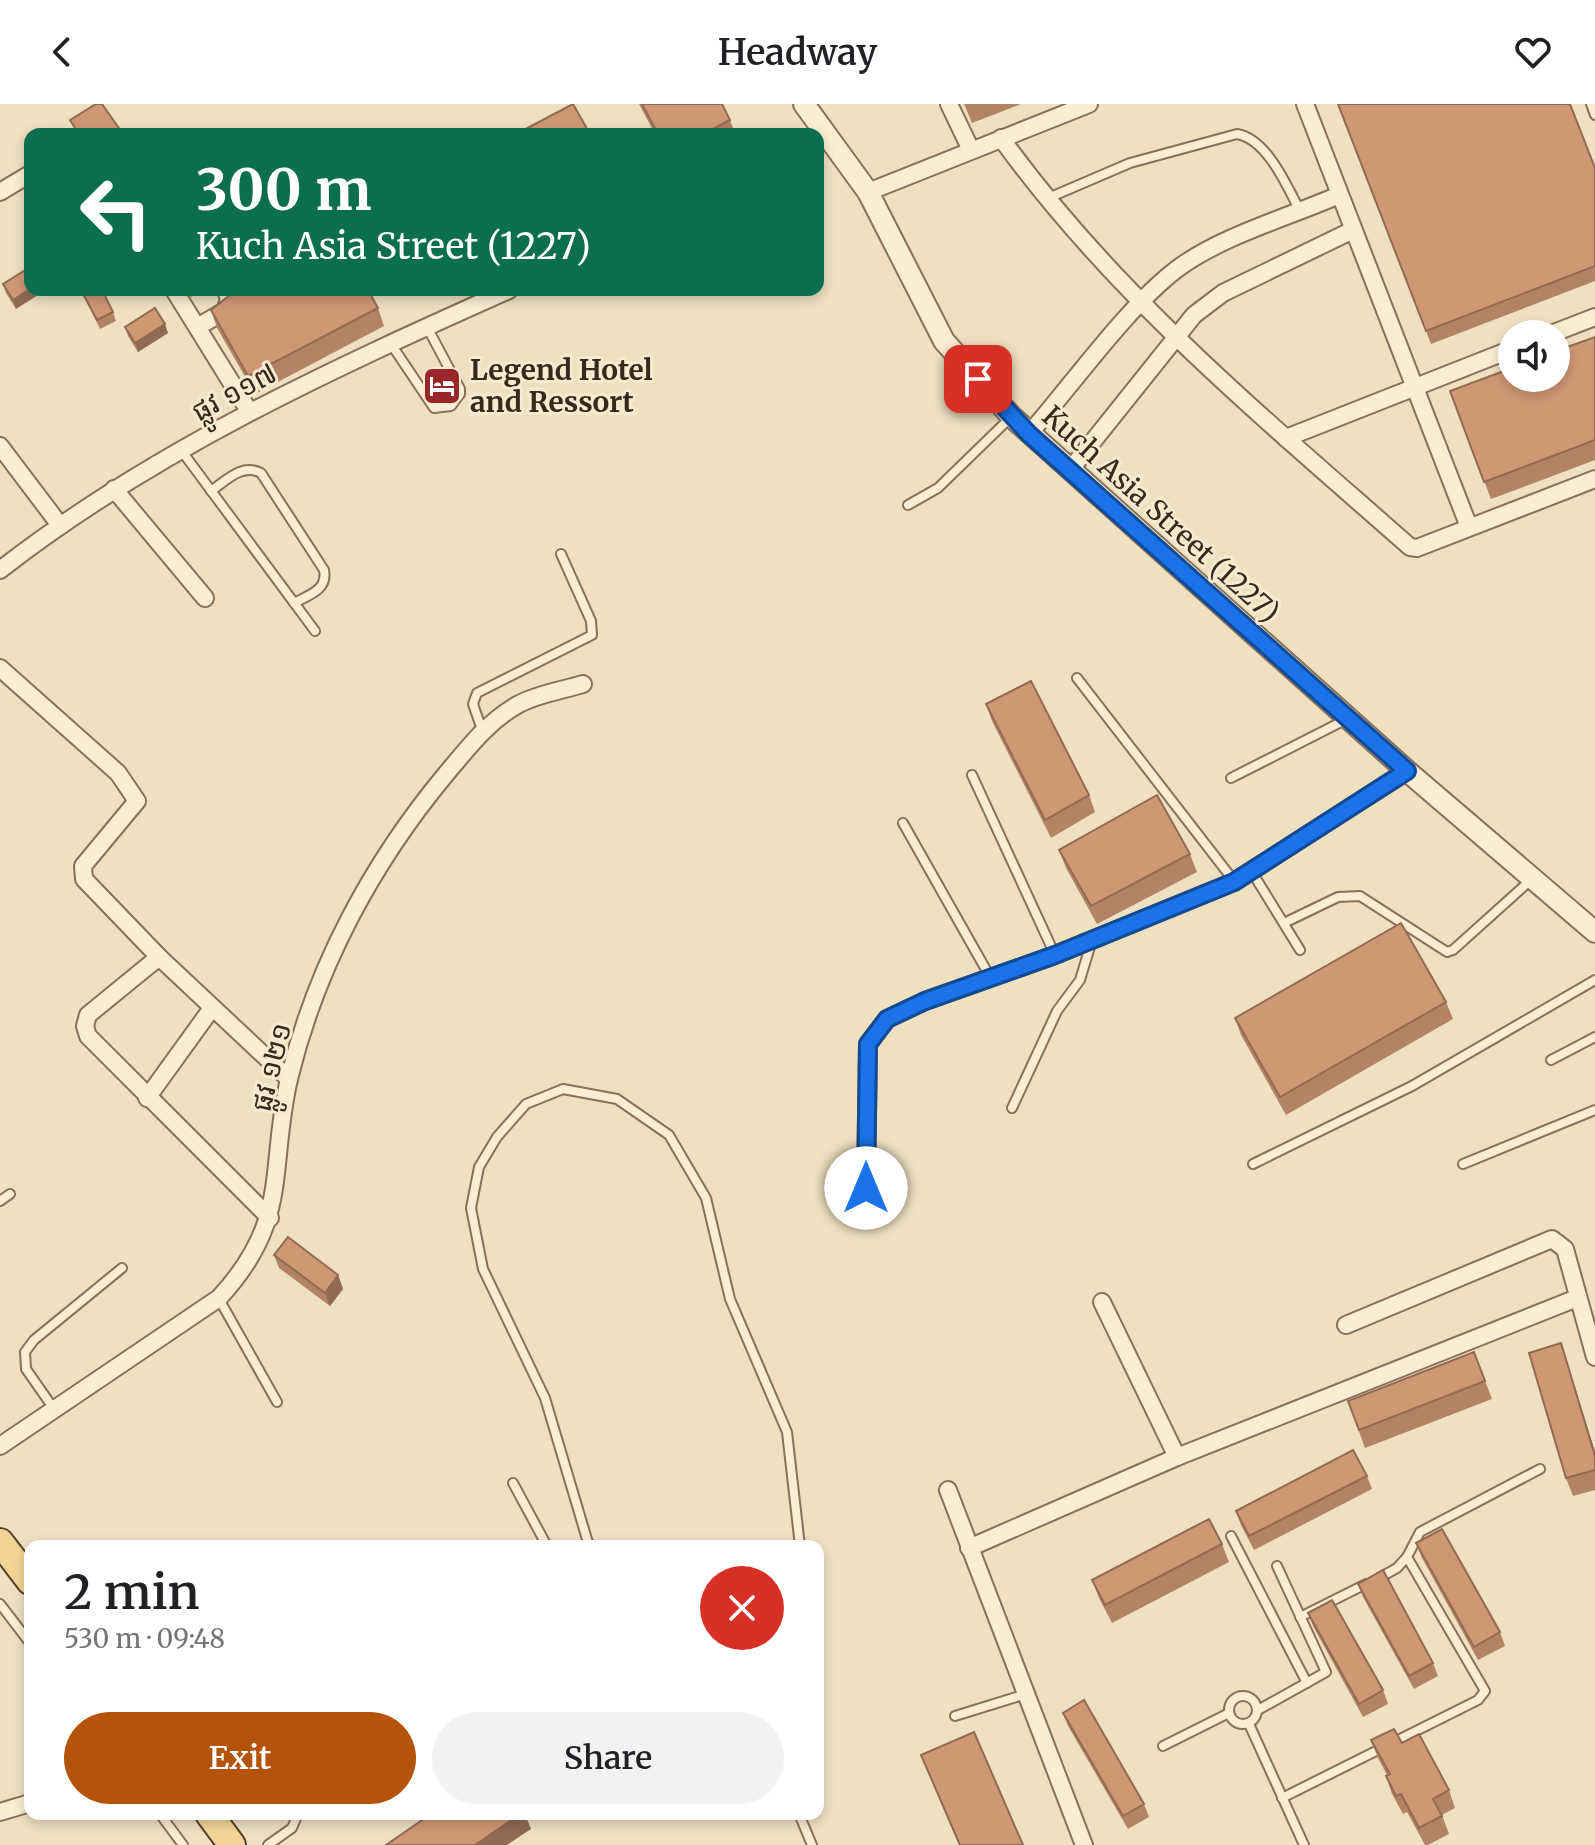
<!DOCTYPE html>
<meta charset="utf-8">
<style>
:root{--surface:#fff;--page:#f2f2f2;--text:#202124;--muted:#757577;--accent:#b45309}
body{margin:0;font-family:Merriweather,"Noto Sans Khmer",serif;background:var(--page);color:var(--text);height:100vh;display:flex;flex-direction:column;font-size:30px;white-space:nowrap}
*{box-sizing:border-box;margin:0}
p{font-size:26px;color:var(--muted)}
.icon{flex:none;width:44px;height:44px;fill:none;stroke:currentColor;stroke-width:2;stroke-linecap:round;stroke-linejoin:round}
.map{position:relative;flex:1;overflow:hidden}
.details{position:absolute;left:24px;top:1436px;width:800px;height:280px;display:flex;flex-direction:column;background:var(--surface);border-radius:16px;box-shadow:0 4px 12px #0003}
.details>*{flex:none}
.hud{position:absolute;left:24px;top:24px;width:800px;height:168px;border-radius:16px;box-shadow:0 4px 12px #0003;background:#0b6e4f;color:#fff;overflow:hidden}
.fabs{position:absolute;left:1498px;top:216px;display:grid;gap:16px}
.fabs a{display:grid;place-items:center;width:72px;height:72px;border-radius:50%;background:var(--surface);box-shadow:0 4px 12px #0003;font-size:40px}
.pin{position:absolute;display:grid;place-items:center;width:68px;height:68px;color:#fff;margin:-34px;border-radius:16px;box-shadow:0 4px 12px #0006}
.me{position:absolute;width:88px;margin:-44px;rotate:0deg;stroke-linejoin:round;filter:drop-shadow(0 0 6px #0008)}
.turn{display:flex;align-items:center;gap:28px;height:168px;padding:0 40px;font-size:36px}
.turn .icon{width:104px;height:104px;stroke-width:2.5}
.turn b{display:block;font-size:56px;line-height:68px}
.round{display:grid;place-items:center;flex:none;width:84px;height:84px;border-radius:42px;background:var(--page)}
.overview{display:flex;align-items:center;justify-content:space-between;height:136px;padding:0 40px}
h1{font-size:48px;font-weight:600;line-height:60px}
.button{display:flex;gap:16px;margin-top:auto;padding:16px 40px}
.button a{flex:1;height:92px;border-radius:48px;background:var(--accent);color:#fff;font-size:32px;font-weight:600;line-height:92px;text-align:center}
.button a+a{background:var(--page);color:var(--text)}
header{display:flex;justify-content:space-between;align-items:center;height:104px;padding:0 40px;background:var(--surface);font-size:36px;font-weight:600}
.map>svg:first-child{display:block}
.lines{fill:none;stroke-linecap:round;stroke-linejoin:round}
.service-casing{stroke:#897058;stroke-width:12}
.minor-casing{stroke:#897058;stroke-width:20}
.tertiary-casing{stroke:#897058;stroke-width:24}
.primary-casing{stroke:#563f2c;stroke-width:30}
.service{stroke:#faedd4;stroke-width:8}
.minor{stroke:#faedd4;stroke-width:16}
.tertiary{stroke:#faedd4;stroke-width:20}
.primary{stroke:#f4d496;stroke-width:26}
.wall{fill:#b28365}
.shaded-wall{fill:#916a52}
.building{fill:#cf9875;stroke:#916a52;stroke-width:2}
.route-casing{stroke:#114b97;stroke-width:20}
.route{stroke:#1a73e8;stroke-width:14}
.labels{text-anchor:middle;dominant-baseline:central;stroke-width:6;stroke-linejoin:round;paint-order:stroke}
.poi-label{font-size:28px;font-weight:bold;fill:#38291c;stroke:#f6ead0;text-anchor:start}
.street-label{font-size:28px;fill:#38291c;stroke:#f6ead0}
</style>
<header><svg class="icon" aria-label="back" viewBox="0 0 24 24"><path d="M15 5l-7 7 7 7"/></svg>Headway<svg class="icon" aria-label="heart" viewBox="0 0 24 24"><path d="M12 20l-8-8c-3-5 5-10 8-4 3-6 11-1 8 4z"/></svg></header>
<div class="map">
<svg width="1595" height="1741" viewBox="0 0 1595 1741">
<rect width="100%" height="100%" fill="#efe0c0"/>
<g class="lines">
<defs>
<g id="service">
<path d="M1591,0L1595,11"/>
<path d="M1046,95L1130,59L1237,30C1267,35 1287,82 1300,107"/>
<path d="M391,240L434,304L451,302L460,290V285L427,223"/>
<path d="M181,346L315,527"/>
<path d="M211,387C227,376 242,359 261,369L324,466C328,486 309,491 294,499"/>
<path d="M908,401L938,384L1011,313"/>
<path d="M1077,574L1234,777"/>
<path d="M482,626L473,600L477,589L592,531L591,517L561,450"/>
<path d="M972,671L1055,851"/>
<path d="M1231,674L1347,615"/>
<path d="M903,719L989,871"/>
<path d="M1252,768L1300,846"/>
<path d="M1284,819L1338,793L1360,792L1447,848L1453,846L1532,775"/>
<path d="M1551,956L1595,933"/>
<path d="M1012,1004L1057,907L1080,876L1092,836"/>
<path d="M1253,1060L1412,982L1595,876"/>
<path d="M1463,1060L1595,1006"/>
<path d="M0,1097L10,1090"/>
<path d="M219,1195L277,1298"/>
<path d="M54,1305L26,1265L25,1248L34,1236L122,1164"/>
<path d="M513,1379L547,1442"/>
<path d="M1231,1432L1307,1579"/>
<path d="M589,1442L545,1294L483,1165L471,1104L479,1063L497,1033L526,1000L563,985L617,995L669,1031L706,1094L730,1195L787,1328L800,1442"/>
<path d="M1379,1474L1397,1464L1407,1453L1420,1428L1540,1365"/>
<path d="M0,1500L30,1539"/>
<path d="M1300,1513L1366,1480"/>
<circle cx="1243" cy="1606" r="14"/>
<path d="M1258,1606L1326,1568L1277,1462"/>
<path d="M955,1612L1026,1590"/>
<path d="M1249,1620L1304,1741"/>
<path d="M1163,1642L1229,1609"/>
<path d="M1282,1694L1478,1596L1485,1587L1407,1453"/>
<path d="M160,1710L183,1741"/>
<path d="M799,1710L812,1741"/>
<path d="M268,1741L292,1724L298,1710"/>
</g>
<g id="minor">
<path d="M949,0L971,46"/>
<path d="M1305,0L1469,423"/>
<path d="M1001,34C1114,191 1266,316 1410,443L1417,444L1595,375"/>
<path d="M0,88L30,70"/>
<path d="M868,88L1089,0"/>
<path d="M174,186L249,307"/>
<path d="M199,222L225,207L229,196L226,186"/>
<path d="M1551,230L1595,213"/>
<path d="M1029,330C1072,281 1127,203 1177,165C1221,132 1289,113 1339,91"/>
<path d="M1286,334L1512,245"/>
<path d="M0,342L59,420"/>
<path d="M1070,366L1194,211L1223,189L1353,126"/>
<path d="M114,385L205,494"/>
<path d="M0,466C154,346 332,265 509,186"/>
<path d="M0,564L118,669L137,697L83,762L84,775L159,853L289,975"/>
<path d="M159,853L88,911L85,922L88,932L270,1114"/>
<path d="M147,994L212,904"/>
<path d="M866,1084L868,940L887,915L925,897L1055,851L1234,778L1407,667"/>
<path d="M1102,1198L1177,1353"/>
<path d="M1346,1221L1552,1135L1565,1145L1595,1253"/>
<path d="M0,1342L219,1194C291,1116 268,1067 289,975C316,863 372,759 446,670C468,644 488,617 519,600C538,590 563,586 583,580"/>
<path d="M948,1386L1084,1741"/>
<path d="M969,1444L1177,1353L1577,1194"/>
<path d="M0,1708L30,1699"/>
</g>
<path id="tertiary" d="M804,0L868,88L944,237L1012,313L1407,667L1595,828"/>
<g id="primary">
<path d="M0,1438L30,1477"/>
<path d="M209,1710L232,1741"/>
</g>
</defs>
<use href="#service" class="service-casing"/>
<use href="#minor" class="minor-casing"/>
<use href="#tertiary" class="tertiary-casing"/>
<use href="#primary" class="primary-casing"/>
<use href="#service" class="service"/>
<use href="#minor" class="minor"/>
<use href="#tertiary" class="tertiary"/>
<use href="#primary" class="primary"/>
</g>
<g class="wall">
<path d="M639,0H722L730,16L735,30H655Z"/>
<path d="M964,0H1021L972,19Z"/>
<path d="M1338,0L1595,64V177L1431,240Z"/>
<path d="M30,163L16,205L6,189L3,180Z"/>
<path d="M81,186L113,208L116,217L100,225Z"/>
<path d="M378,204L384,222L255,290L217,224L211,206Z"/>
<path d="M125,223L168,229L138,248L128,232Z"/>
<path d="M1595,233V356L1491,395L1450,287Z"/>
<path d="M986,600L1089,691L1095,708L1051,734L992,617Z"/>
<path d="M1059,746L1190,750L1197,768L1097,820L1066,764Z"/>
<path d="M1446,898L1453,915L1286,1011L1241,931L1235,914Z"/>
<path d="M274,1151L338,1171L343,1185L330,1202L279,1164Z"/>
<path d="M1561,1239L1595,1348V1386L1573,1392L1566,1374Z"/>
<path d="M1474,1248L1492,1295L1365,1344L1348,1297Z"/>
<path d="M1367,1372L1372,1385L1254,1446L1241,1421L1236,1407Z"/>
<path d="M1416,1439L1500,1528L1505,1542L1478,1556L1421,1452Z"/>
<path d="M1222,1440L1229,1458L1112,1519L1099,1494L1092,1476Z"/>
<path d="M1358,1480L1433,1559L1438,1572L1414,1585L1363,1493Z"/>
<path d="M1308,1509L1383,1586L1388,1600L1363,1613L1313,1522Z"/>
<path d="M1063,1609L1144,1700L1149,1713L1128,1725L1068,1622Z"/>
<path d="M1371,1636L1402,1639L1449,1686L1455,1704L1442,1711L1449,1730L1428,1741H1425L1407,1708L1403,1710L1392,1690L1386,1672L1387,1671L1378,1654Z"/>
<path d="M921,1651L1023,1741H959Z"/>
</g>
<g class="shaded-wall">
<path d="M30,185V186H46L16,205L13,196Z"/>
<path d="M189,186H202L191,193Z"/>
<path d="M165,220L168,229L138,248L135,239Z"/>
<path d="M338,1171L343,1185L330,1202L325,1189Z"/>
<path d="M1561,1239L1595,1348V1352Z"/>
<path d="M520,1710H525L531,1725L507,1741H475Z"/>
</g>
<g class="building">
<path d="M96,0H102L123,30H79L70,16Z"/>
<path d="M573,0L590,30H516Z"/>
<path d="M642,0H722L730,16L704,30H658Z"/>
<path d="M1338,0H1570L1595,64V162L1426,227Z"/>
<path d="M30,163V185L13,196L3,180Z"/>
<path d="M81,186H102L113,208L97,216Z"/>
<path d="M239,186H368L378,204L248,272L211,206L230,191Z"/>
<path d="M155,204L165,220L135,239L125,223Z"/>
<path d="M1595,233V336L1484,378L1450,287L1512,264V274H1556V247Z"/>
<path d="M1031,577L1089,691L1045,716L986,600Z"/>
<path d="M1157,691L1190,750L1091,802L1059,746Z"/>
<path d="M1401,819L1446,898L1280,993L1235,914Z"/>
<path d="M288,1133L338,1171L325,1189L274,1151Z"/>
<path d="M1561,1239L1595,1352V1366L1566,1374L1529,1249Z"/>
<path d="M1474,1248L1485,1277L1359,1326L1348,1297Z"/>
<path d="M1353,1346L1367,1372L1249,1432L1236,1407Z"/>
<path d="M1209,1415L1222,1440L1105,1501L1092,1476Z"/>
<path d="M1442,1425L1500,1528L1474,1543L1416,1439Z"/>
<path d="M1383,1466L1433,1559L1409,1572L1358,1480Z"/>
<path d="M1332,1496L1383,1586L1359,1600L1308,1509Z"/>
<path d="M1084,1596L1144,1700L1123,1712L1063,1609Z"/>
<path d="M1394,1625L1402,1639L1419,1630L1449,1686L1433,1695L1442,1712L1419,1724L1401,1690L1396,1692L1386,1672L1390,1670L1371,1636Z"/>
<path d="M974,1628L1023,1741H960L921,1651Z"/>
<path d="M431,1710H520L475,1741H386Z"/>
</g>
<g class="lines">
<defs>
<path id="route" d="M866,1084L868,940L887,915L925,897L1055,851L1234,778L1407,667L1029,330L978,275"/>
</defs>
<use href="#route" class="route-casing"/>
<use href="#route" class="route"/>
</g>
<defs>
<symbol id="hotel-square" viewBox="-11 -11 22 22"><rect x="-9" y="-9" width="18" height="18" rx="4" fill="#9a262a" stroke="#f6ead0"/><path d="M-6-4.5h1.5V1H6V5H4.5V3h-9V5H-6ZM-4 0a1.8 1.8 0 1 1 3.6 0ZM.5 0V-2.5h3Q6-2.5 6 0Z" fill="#fff"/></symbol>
</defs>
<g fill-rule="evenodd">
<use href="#hotel-square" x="420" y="260" width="44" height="44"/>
</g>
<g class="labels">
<g class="poi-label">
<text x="470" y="266">Legend Hotel<tspan x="470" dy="32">and Ressort</tspan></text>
</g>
<g class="street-label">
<text transform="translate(234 288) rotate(-28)">ផ្លូវ ១១៧</text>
<text transform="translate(1161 410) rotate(42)">Kuch Asia Street (1227)</text>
<text transform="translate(271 963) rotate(-76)">ផ្លូវ ១២១</text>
</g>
</g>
</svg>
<div class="fabs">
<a><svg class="icon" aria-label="sound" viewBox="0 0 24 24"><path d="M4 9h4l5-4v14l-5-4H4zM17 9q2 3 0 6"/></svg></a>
</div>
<div class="pin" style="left:978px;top:275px;background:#d93025"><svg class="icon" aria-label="arrive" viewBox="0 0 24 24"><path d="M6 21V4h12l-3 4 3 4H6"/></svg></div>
<svg class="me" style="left:866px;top:1084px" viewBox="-20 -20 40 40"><circle r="19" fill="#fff"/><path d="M0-13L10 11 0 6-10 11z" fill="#1a73e8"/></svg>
<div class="hud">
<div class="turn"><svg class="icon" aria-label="left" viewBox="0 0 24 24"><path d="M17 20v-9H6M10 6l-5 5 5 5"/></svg><div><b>300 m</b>Kuch Asia Street (1227)</div></div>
</div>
<section class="details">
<div class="overview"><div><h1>2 min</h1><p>530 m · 09:48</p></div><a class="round" style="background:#d93025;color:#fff"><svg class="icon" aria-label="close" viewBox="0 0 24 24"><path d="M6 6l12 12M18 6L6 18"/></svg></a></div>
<div class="button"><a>Exit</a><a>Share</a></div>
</section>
</div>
